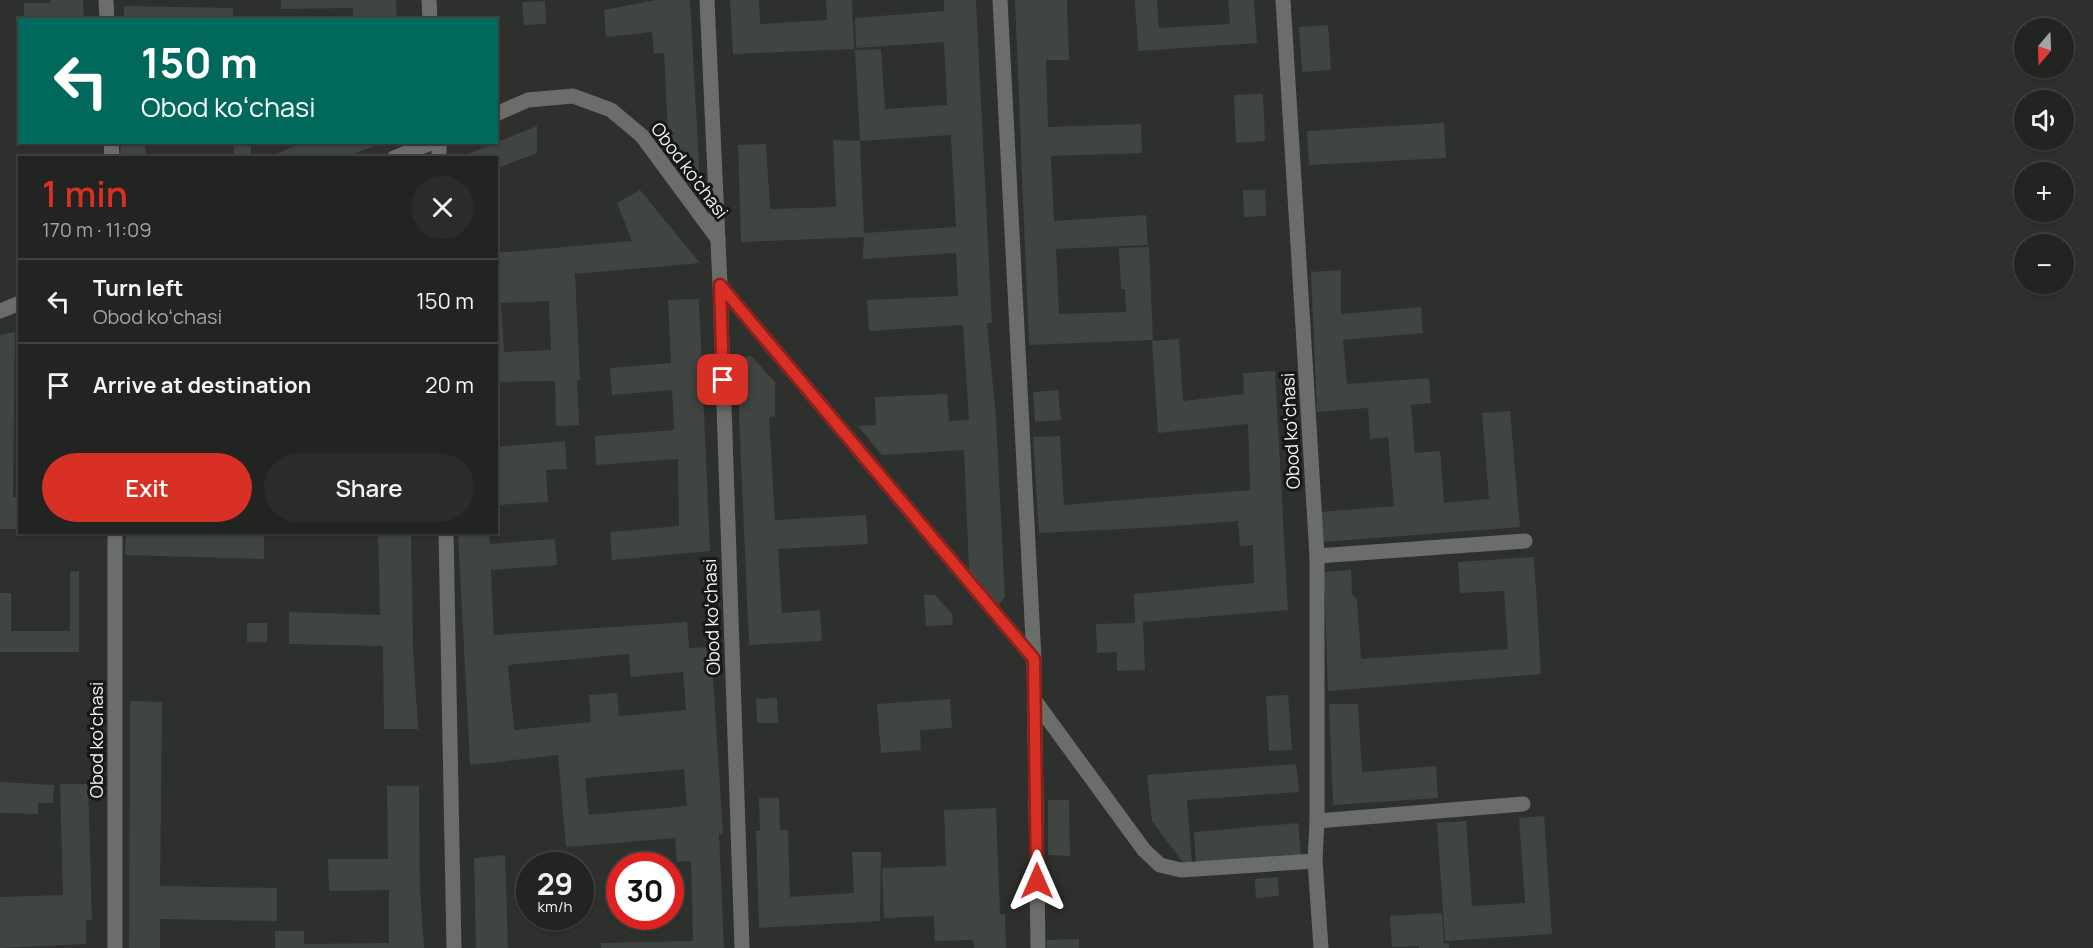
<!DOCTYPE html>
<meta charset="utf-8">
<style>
:root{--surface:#222421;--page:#2a2c2a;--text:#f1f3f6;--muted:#a2a4a5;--line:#3f413f;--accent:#d93025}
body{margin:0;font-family:Manrope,sans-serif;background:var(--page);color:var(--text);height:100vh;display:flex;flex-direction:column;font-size:22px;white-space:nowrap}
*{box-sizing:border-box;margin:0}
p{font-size:20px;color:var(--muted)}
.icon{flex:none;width:33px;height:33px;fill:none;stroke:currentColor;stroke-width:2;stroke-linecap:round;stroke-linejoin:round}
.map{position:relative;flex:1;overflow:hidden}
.details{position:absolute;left:18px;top:156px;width:480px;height:378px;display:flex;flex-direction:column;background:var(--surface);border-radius:0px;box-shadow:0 2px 4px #0004,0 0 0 2px var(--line)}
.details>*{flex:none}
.banner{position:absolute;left:18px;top:18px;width:480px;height:126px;border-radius:0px;box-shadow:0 2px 4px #0004,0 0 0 2px var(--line);background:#00695c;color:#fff;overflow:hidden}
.needle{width:39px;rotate:199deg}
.fabs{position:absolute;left:2014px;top:18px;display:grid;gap:12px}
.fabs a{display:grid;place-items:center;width:60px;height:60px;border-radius:50%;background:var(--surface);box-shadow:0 2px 4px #0004,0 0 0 2px var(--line);font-size:30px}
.speed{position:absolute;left:516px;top:852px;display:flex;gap:12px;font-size:30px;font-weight:700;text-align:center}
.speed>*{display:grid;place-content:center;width:78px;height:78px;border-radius:50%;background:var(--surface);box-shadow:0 2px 4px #0004,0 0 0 2px var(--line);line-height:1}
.speed small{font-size:15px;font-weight:400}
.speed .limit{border:9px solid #d22;background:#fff;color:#111}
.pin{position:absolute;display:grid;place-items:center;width:51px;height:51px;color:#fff;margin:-26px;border-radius:12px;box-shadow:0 3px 9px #0006}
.me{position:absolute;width:66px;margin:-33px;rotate:0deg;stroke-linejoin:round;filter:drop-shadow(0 0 4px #0008)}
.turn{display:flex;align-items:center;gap:21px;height:126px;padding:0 24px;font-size:27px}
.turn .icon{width:78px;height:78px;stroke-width:2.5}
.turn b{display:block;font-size:42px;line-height:51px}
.round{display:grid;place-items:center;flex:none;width:63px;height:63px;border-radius:32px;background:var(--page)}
.headline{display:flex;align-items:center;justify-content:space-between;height:102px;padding:0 24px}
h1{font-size:36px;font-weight:600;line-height:45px;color:var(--accent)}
.action{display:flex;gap:12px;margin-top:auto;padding:12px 24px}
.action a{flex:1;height:69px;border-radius:36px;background:var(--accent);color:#fff;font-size:24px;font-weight:600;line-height:69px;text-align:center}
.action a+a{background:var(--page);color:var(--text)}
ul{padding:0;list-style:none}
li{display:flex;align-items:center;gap:18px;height:84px;padding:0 24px;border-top:2px solid var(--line)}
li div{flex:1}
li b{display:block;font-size:22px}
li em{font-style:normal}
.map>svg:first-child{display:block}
.building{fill:#414541;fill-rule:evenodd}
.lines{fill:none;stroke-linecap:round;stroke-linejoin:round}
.street{stroke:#6b6d6b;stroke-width:15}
.route-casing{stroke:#8d1f18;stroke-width:15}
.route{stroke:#d93025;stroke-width:10}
.labels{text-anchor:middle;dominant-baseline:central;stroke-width:6;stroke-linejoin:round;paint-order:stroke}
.street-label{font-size:18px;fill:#f1f4f1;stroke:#161816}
</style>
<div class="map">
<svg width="2093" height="948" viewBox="0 0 2093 948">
<rect width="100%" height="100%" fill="#2d302c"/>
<g class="building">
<path d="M50,0H83L84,20H24V3H50Z"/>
<path d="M281,0H396L397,20H353V8L281,9Z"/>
<path d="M656,0H690L700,185L669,155L664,53L654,54L652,32L606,37L604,10Z"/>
<path d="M730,0H759L760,24L827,20L826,0H852L854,49L733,54Z"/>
<path d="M944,0H976L992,323H987L996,418L1005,596L999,605L969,570L964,450L882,455L858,426L876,425L875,397L947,394L949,421L969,420L963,325L869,331L867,300L958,296L956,253L863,259L864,237L741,242L738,145L766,144L770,209L836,207L833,140L860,141L855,50L881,49L885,109L947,105L944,42L856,48L855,18L944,11ZM951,135L956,227L864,233L860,141Z"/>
<path d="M1015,0H1067L1069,60H1046L1048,127L1141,124L1142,153L1051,156L1054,221L1146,215L1148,245L1056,249L1059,314L1126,312L1125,289H1121L1119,248L1149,247L1153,340L1029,345Z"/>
<path d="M1135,0H1157L1159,28L1230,24L1228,0H1254L1257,43L1138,51Z"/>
<path d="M545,1L546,24L524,25L522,2Z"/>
<path d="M124,6L233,8V20H124Z"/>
<path d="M1328,25L1331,70L1302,72L1299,27Z"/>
<path d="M1263,94L1265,141L1236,143L1234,95Z"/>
<path d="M1444,123L1446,158L1309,165L1307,131Z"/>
<path d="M537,126V153L496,169V158H458Z"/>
<path d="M120,142H145L146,158H121Z"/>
<rect x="234" y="142" width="17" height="16"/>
<path d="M304,142H382V143L343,158H267Z"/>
<path d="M640,190L700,263L575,274L580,380H577L579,425L556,426L555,381L496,382V253L632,241L617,203ZM549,301L551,350L504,352L501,303Z"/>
<path d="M1243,190H1265L1266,216L1244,217Z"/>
<path d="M1341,270V314L1421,307L1423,333L1343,340L1347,384L1429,378L1431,403L1411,405L1415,453L1440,451L1444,503L1489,499L1482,413L1510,411L1520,527L1323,542L1320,512L1394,506L1388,437L1370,439L1368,408L1317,412L1311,272Z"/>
<path d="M699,299L710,551L612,560L610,532L679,526L678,459L596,465L595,436L674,430L672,390L612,395L610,368L671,363L668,300Z"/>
<path d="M15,332L13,497H20V529H0V335Z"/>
<path d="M1179,339L1183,401L1244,394L1243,373L1275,371L1288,610L1143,622L1145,670L1117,671V652L1097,653L1096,624L1135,623L1134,594L1254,583L1253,545L1240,546L1238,521L1162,527L1039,533L1033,437L1060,436L1064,505L1250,490L1248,424L1158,433L1152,341Z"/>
<path d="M751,356L775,382V416L769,417L775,520L866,515L868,544L778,549L782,613L820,610L822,641L749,645L739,416L740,357Z"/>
<path d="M1058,390L1061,420L1035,422L1033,392Z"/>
<path d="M565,441L567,469L546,470L548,502L496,505V447Z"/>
<path d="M126,532H264V559L125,555Z"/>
<path d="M378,532H411L413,647L418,729H384L383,646L289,644V612L380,615Z"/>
<path d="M458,532H489L490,544L555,539L557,565L491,570L494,635L687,622L689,648L711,647L723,834H719L724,948H601V943L693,941L691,861L677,862L675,838L566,847L558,755L470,765ZM629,654L631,677L683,672L686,710L619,716L617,693L589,695L591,722L514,730L508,665ZM684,769L687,806L589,815L585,778Z"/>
<path d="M1534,557L1541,674L1328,691L1324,572L1351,570L1352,594L1357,599L1361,659L1508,649L1504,591L1460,593L1458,562Z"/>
<path d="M79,571V652H0V593H11V631H70V572Z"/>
<path d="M924,595H935L952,614L953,625L926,626Z"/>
<rect x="247" y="623" width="20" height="19"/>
<path d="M1288,695L1292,750L1269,751L1266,696Z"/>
<path d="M777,698L778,723H757L756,699Z"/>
<path d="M950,699L952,728L920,730L921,750L881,753L877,704Z"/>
<path d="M130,701L162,702L160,886L277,888V921L160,919V948H129Z"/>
<path d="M1329,704H1358L1362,772L1436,766L1438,798L1333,805Z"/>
<path d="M1296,764L1299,792L1187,800L1192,864H1184L1152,821L1147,775Z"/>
<path d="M0,782L54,785L53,803H38V814L0,813Z"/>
<path d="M60,784H88L92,920H86V944L0,948V897L63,895Z"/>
<path d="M387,786H419L420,890L424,948H275V931H304V944L389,943V890L329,891L328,859H388Z"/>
<path d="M759,798H779L780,830H788L790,897L854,893L852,852H881L880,921L759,928L756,831H760Z"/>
<path d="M1048,800H1069L1070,856L1048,855Z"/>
<path d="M996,808L1000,914H1005L1006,948H974L973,940L935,941L934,916L884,918L882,868L946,866L944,810Z"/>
<path d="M1544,816L1552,934L1445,941L1437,823L1466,821L1472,906L1525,903L1519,818Z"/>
<path d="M1298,823L1301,855L1196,864L1194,832Z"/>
<path d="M505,855L508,948H476L474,858Z"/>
<path d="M1278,877L1279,896L1256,898L1255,879Z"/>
<path d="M1442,913L1444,944L1449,943V948H1419V946L1392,947L1390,916Z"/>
<path d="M1079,939V948H1047L1046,940Z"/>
</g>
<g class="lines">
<g class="street">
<path d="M106,0L107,20"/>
<path d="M429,0L430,20"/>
<path d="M707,0L720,285L742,948"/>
<path d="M1000,0L1034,659L1038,948"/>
<path d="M1283,0L1317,556V821L1315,861L1321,948"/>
<path d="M496,114L528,100L573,96L611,110L642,136L718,239"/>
<path d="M111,142L112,158"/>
<path d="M439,142V158"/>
<path d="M394,158L433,142"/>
<path d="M720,285L1034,659"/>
<path d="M0,311L20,303"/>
<path d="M115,532V948"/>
<path d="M446,532L454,948"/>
<path d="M1317,556L1525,541"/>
<path d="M1035,701L1144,850L1160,865L1181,870L1315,861"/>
<path d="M1317,821L1523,804"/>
</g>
</g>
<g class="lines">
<defs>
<path id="route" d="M723,380L720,285L1034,659L1037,881"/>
</defs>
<use href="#route" class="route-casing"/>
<use href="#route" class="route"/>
</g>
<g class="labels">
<g class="street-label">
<text transform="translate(690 170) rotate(53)">Obod ko'chasi</text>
<text transform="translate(1290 431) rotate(-93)">Obod koʻchasi</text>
<text transform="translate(711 617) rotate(-92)">Obod koʻchasi</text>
<text transform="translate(96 740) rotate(-90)">Obod koʻchasi</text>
</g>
</g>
</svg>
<div class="fabs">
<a><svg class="needle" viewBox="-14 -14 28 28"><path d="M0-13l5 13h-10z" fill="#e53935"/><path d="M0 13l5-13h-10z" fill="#a2a4a5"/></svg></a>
<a><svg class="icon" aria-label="sound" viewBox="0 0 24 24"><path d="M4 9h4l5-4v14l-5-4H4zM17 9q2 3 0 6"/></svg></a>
<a>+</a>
<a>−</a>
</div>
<div class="speed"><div>29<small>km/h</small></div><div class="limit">30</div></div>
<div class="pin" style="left:723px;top:380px;background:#d93025"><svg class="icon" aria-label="arrive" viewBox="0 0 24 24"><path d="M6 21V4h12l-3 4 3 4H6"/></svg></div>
<svg class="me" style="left:1037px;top:881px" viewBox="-20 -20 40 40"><path d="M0-17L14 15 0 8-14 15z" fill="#d93025" stroke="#fff" stroke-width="4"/></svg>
<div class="banner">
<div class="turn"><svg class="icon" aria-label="left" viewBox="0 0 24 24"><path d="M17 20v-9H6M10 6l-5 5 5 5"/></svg><div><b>150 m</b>Obod koʻchasi</div></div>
</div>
<section class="details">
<div class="headline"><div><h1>1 min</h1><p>170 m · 11:09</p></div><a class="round"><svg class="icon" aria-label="close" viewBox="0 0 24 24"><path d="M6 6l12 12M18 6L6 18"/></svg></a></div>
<ul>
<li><svg class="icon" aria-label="left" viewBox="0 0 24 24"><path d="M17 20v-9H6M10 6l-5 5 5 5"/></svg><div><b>Turn left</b><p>Obod koʻchasi</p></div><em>150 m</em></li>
<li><svg class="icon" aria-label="arrive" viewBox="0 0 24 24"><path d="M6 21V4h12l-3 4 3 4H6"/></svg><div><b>Arrive at destination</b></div><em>20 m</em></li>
</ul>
<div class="action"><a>Exit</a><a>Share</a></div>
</section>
</div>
